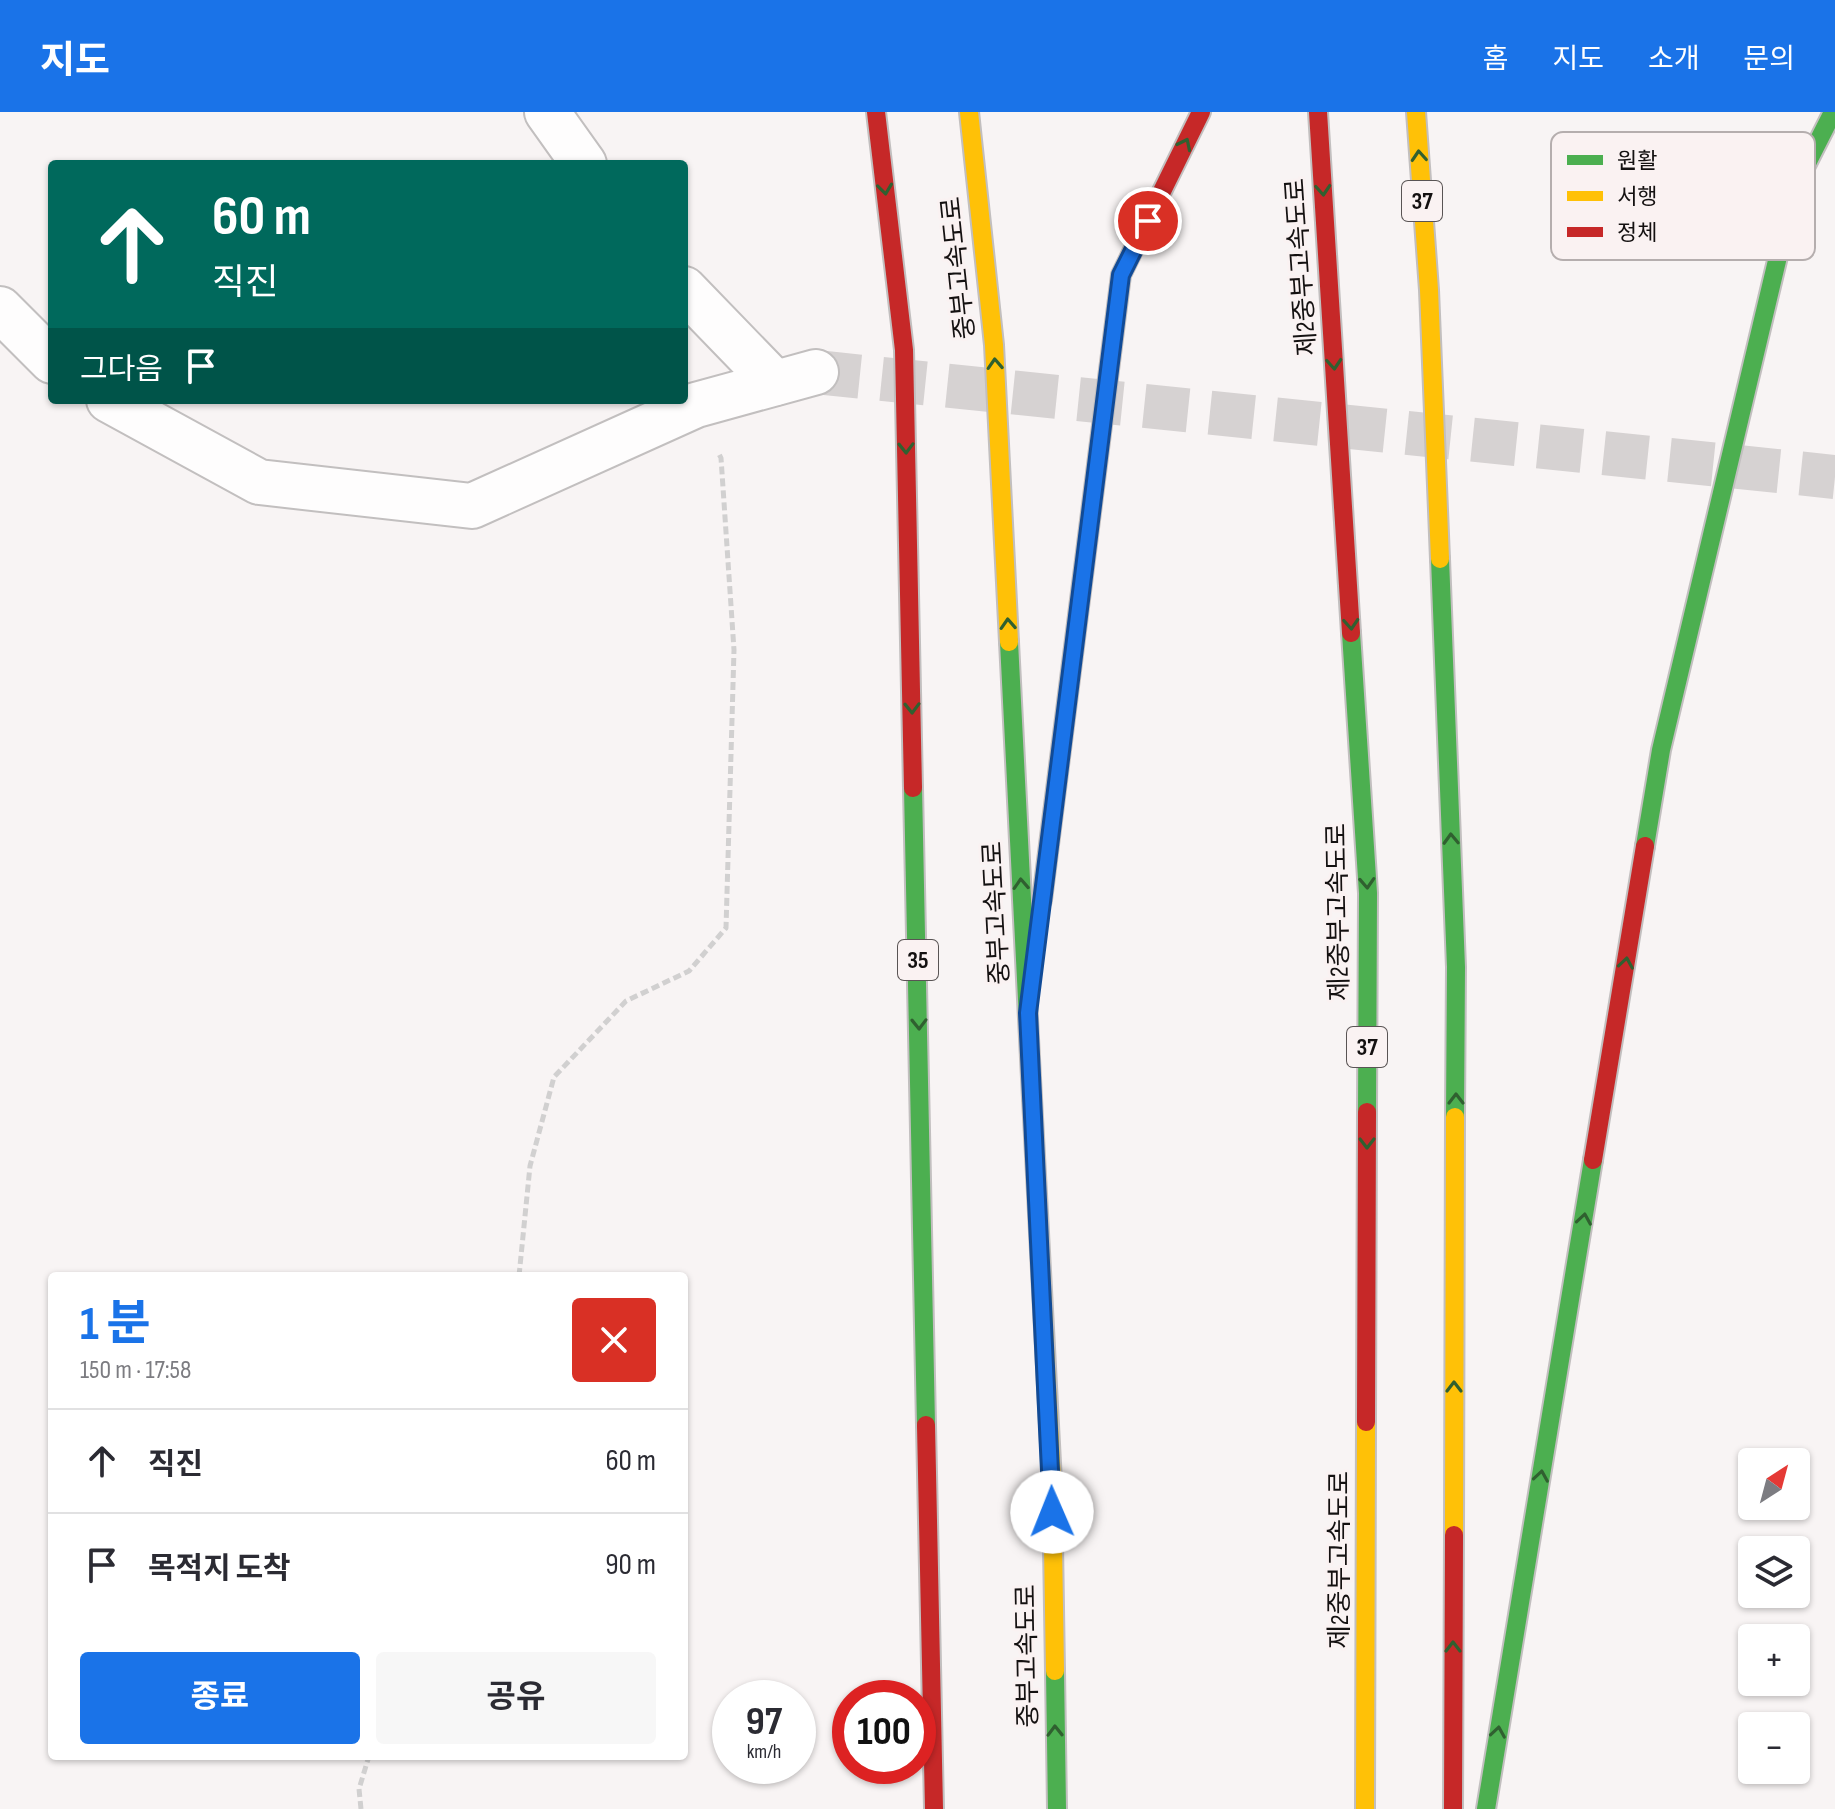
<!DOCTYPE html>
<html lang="ko">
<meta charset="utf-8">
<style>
:root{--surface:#fff;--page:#f7f7f7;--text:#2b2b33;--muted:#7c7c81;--line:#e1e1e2;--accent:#1a73e8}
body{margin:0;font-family:"Sofia Sans Condensed","Noto Sans KR",sans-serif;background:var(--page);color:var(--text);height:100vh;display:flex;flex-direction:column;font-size:30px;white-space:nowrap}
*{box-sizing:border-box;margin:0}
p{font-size:26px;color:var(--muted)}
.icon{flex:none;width:44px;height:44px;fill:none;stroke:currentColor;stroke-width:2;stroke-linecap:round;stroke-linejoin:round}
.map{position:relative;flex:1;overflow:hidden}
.side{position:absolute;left:48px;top:1160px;width:640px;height:488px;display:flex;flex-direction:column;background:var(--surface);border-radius:8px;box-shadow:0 2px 6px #0004}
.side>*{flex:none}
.hud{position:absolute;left:48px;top:48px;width:640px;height:244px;border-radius:8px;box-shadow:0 2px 6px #0004;background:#00695c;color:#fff;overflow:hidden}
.needle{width:52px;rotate:36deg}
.buttons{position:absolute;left:1738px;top:1336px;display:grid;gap:16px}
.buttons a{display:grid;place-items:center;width:72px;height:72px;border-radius:8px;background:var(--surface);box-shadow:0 2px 6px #0004;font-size:40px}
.speed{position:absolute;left:712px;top:1568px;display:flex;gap:16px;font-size:40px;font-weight:700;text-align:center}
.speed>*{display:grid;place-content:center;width:104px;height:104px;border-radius:50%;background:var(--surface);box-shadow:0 2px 6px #0004;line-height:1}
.speed small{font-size:20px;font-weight:400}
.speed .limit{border:12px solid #d22;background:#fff;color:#111}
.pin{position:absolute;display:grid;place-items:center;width:68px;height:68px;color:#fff;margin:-34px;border:4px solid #fff;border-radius:50%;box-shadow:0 2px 8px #0007}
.me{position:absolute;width:88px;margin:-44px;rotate:359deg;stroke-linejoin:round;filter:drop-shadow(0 0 6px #0008)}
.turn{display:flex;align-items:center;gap:28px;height:168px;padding:0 32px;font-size:36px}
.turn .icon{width:104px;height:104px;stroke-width:2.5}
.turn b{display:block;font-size:56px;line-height:68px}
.then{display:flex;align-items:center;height:76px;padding:0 32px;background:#0003;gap:16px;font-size:30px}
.round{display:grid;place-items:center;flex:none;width:84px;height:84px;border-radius:8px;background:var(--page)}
.headline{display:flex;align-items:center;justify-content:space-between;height:136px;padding:0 32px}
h1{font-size:48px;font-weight:700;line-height:60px;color:var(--accent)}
.primary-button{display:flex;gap:16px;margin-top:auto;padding:16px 32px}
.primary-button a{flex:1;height:92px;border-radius:8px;background:var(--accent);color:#fff;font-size:32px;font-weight:700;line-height:92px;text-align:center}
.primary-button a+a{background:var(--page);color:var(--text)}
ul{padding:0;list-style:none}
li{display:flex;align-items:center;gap:24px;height:104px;padding:0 32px;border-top:2px solid var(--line)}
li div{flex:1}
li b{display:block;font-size:30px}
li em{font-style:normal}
header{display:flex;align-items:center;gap:48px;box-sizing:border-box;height:112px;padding:0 40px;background:var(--accent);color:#fff}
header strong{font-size:38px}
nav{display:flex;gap:44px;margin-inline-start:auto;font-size:28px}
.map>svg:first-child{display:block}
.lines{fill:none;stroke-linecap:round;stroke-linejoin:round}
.street-tunnel{stroke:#d6d2d2;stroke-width:44;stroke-dasharray:44 22;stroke-linecap:butt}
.street-casing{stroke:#c2bfbf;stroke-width:48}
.fast-casing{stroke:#c2bfbf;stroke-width:22}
.slow-casing{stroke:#c2bfbf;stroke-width:22}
.jam-casing{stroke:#c2bfbf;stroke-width:22}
.path{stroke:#d1d0d0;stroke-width:5;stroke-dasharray:8 4;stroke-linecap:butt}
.street{stroke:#fefdfd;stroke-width:44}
.fast{stroke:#4caf50;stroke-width:18}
.slow{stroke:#ffc107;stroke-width:18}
.jam{stroke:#c62828;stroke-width:18}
.oneway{stroke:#306030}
.route-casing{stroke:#114b97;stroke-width:20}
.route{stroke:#1a73e8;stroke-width:14}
.labels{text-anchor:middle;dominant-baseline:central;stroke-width:6;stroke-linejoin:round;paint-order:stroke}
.shield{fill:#faf2f2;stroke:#595454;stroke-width:2}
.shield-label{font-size:24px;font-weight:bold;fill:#141111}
.street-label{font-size:26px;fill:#141111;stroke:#faf2f2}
.key{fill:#faf2f2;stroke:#b5aeae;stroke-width:2}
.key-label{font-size:22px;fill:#141111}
</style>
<header>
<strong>지도</strong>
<nav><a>홈</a><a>지도</a><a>소개</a><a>문의</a></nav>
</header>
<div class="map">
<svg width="1835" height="1697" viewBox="0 0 1835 1697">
<rect width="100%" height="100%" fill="#f8f4f4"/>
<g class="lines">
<path class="street-tunnel" d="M816,260L1835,365"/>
<defs>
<g id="street">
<path d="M547,0L584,52"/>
<path d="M684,177L775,271"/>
<path d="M0,197L52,249"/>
<path d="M109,288L259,370L472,394L696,293L816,260"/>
</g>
<g id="fast">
<path d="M1440,447L1456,855L1455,1005"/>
<path d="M1351,521L1368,781L1367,1000"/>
<path d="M1009,530L1032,986"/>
<path d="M913,676L926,1313"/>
<path d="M1645,734L1661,638L1794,77L1833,0"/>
<path d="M1055,1559L1057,1697"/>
<path d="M1486,1697L1593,1048"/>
</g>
<g id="slow">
<path d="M969,0L994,233L1009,530"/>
<path d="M1416,0L1429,178L1440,447"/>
<path d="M1042,788L1121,163L1140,124"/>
<path d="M1032,986L1052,1370L1055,1559"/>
<path d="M1454,1423L1455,1005"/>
<path d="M1365,1697L1366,1310"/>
</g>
<g id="jam">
<path d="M876,0L904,238L913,676"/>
<path d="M1318,0L1351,521"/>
<path d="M1140,124L1201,0"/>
<path d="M1593,1048L1645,734"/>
<path d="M1366,1310L1367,1000"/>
<path d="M926,1313L934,1697"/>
<path d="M1453,1697L1454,1423"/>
</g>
</defs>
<use href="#street" class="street-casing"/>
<use href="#fast" class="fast-casing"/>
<use href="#slow" class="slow-casing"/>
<use href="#jam" class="jam-casing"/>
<g class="path">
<path d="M519,1164L530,1054L554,965L626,889L689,859L726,816L734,538L721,346L718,340"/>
<path d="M361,1697L359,1677L369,1644"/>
</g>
<use href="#street" class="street"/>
<use href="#fast" class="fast"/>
<use href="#slow" class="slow"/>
<use href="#jam" class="jam"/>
</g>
<defs><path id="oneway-chevron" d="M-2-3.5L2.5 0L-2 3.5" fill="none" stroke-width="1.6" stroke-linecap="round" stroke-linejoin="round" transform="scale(2)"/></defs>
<g class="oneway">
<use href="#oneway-chevron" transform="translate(1185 32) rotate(-64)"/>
<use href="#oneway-chevron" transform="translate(1419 44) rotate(-94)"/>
<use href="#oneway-chevron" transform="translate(885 77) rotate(83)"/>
<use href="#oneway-chevron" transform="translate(1323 78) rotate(86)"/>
<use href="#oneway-chevron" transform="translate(995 252) rotate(-93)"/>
<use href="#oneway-chevron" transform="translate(1334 252) rotate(86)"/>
<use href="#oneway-chevron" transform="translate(906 336) rotate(89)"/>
<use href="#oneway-chevron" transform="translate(1008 512) rotate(-93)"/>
<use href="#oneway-chevron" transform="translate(1351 512) rotate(86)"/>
<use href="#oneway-chevron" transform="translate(912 596) rotate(89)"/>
<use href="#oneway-chevron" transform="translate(1451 727) rotate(-92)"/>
<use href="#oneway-chevron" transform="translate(1367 771) rotate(87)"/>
<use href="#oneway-chevron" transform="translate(1021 772) rotate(-93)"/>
<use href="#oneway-chevron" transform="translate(1626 851) rotate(-81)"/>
<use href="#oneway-chevron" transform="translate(919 912) rotate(89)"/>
<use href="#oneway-chevron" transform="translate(1456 987) rotate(-90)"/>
<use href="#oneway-chevron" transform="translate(1367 1031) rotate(90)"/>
<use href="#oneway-chevron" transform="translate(1584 1107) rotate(-81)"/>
<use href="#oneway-chevron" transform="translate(1454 1275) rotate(-90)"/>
<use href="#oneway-chevron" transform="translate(1541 1364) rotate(-81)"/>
<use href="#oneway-chevron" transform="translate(1453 1535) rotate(-90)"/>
<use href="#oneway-chevron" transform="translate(1055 1619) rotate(-91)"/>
<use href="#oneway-chevron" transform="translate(1498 1620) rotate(-81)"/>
</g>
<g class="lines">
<defs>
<path id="route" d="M1052,1400L1028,901L1121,163L1148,109"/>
</defs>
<use href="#route" class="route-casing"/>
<use href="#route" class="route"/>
</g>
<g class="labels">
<g class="shield">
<rect x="1402" y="69" width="40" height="40" rx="6"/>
<rect x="898" y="828" width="40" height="40" rx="6"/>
<rect x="1347" y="915" width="40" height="40" rx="6"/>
</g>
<g class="shield-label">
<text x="1422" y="89">37</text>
<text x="918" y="848">35</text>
<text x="1367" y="935">37</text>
</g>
<g class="street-label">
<text transform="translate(1302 155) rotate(-94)">제2중부고속도로</text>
<text transform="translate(959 156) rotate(-96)">중부고속도로</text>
<text transform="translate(1339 800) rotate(-91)">제2중부고속도로</text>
<text transform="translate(997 801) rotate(-93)">중부고속도로</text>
<text transform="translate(1340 1448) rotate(-90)">제2중부고속도로</text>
<text transform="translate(1028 1544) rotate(-91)">중부고속도로</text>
</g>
</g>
<rect x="1551" y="20" width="264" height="128" rx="12" class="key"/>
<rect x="1567" y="43" width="36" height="10" fill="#4caf50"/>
<rect x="1567" y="79" width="36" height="10" fill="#ffc107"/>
<rect x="1567" y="115" width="36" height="10" fill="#c62828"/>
<g class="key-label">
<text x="1617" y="56">원활</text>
<text x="1617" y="92">서행</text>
<text x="1617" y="128">정체</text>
</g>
</svg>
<div class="buttons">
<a><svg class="needle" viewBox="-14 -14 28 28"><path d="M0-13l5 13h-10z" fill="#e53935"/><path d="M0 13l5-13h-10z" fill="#7c7c81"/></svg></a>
<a><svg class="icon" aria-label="layers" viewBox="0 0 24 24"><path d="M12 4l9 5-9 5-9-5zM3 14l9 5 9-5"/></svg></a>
<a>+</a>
<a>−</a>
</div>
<div class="speed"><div>97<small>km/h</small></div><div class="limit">100</div></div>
<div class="pin" style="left:1148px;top:109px;background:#d93025"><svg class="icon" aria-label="arrive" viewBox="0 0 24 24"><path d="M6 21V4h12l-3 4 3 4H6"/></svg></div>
<svg class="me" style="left:1052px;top:1400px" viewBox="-20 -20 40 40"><circle r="19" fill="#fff"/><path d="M0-13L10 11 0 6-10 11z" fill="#1a73e8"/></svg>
<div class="hud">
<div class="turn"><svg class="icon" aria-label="ahead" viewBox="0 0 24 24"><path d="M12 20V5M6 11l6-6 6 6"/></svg><div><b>60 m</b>직진</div></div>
<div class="then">그다음<svg class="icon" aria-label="arrive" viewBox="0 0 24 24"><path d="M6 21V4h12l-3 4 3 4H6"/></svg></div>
</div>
<section class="side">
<div class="headline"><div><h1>1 분</h1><p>150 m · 17:58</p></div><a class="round" style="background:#d93025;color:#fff"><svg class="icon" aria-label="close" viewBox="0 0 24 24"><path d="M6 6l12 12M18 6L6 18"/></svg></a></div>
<ul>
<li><svg class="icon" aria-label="ahead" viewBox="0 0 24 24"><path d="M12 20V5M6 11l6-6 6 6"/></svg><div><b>직진</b></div><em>60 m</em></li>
<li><svg class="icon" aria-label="arrive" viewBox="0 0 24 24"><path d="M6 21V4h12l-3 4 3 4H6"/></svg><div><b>목적지 도착</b></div><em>90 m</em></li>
</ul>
<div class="primary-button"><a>종료</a><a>공유</a></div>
</section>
</div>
